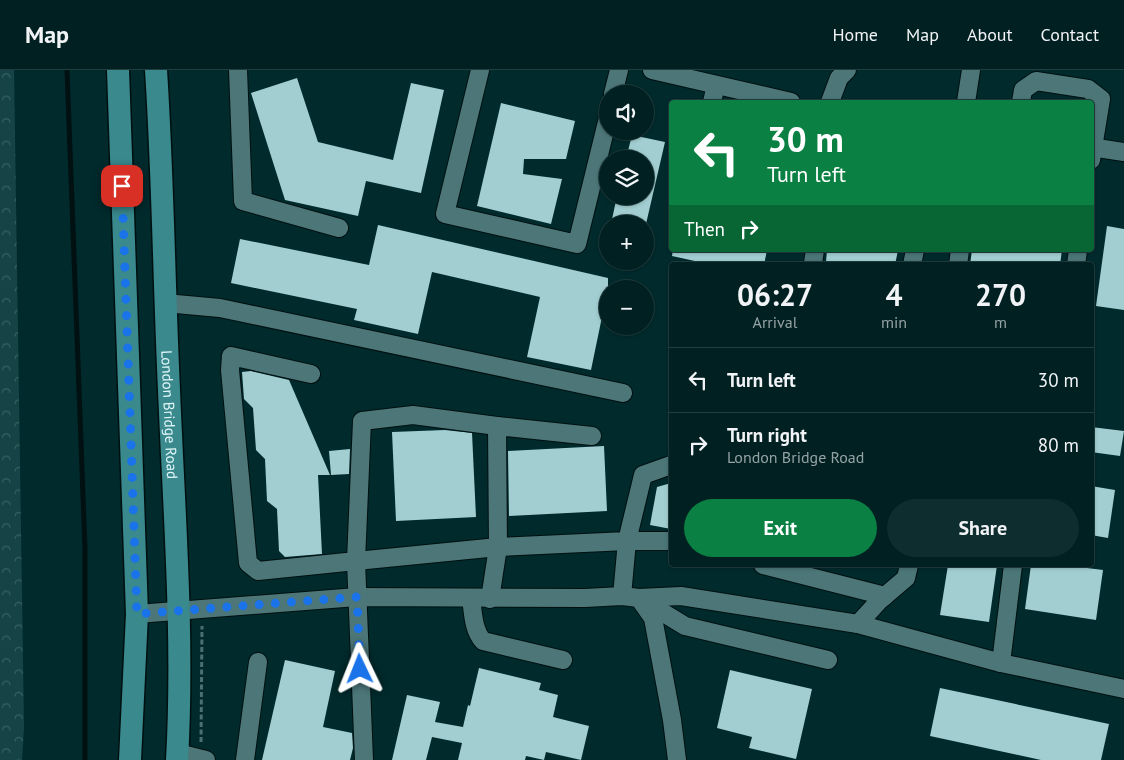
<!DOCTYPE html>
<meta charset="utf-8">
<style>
:root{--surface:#002021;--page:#0e2d2e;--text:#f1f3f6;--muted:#95a3a5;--line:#223e3f;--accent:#0b8043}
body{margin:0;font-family:"PT Sans",sans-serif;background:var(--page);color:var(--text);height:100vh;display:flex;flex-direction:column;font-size:19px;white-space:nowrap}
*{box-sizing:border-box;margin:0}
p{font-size:16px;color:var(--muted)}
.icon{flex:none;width:28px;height:28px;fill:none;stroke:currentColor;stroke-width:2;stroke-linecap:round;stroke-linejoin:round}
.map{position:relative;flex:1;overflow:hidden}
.details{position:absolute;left:669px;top:192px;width:425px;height:305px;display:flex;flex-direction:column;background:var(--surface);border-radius:5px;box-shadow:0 1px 4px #0004,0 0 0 1px var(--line)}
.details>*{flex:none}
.hud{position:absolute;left:669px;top:30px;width:425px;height:152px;border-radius:5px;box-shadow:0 1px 4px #0004,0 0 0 1px var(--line);background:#0b8043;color:#fff;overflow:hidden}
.tools{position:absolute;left:599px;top:15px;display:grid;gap:10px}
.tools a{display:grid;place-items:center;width:55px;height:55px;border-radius:50%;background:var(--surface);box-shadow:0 1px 4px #0004,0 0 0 1px var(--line);font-size:25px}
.pin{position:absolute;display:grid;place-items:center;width:42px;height:42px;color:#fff;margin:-21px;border-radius:10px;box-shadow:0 2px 8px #0006}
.me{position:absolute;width:55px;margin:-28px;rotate:358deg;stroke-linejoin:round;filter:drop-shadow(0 0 4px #0008)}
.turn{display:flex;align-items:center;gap:18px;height:105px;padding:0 15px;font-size:22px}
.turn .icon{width:65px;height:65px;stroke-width:2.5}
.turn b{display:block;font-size:35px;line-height:42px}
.then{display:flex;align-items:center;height:48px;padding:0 15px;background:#0003;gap:10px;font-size:19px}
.eta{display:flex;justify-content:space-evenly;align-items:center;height:85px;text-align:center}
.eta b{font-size:30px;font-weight:600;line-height:35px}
.primary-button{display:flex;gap:10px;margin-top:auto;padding:10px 15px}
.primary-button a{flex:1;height:58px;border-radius:30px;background:var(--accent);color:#fff;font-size:20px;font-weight:600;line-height:58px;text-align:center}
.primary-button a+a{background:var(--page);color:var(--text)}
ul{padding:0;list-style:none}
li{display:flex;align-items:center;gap:15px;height:65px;padding:0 15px;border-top:1px solid var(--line)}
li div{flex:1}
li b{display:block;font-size:19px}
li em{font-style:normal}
header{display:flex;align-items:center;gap:30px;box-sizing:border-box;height:70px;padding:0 25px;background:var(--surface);border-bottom:1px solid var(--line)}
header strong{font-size:24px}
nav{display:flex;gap:28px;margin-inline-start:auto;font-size:18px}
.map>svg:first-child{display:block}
.forest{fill:url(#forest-crowns)}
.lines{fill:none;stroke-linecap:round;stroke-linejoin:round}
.stream{stroke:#011011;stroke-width:5}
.building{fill:#a2ced1}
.minor-casing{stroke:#001011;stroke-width:20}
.major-casing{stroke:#001011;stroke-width:25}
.path{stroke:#4c6f71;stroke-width:3;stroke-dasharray:5 2.5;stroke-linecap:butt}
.minor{stroke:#4c7678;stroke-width:18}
.major{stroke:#39898d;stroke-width:22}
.route{stroke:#1a73e8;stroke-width:9;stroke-dasharray:0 16.2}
.labels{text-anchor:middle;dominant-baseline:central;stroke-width:5;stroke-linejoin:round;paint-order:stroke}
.street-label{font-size:15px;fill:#e0f6f8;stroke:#002a2c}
</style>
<header>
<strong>Map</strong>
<nav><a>Home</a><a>Map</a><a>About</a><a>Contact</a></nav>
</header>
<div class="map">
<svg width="1124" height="690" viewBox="0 0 1124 690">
<defs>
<pattern id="forest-crowns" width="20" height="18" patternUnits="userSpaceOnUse" patternTransform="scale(1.25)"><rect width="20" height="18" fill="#164446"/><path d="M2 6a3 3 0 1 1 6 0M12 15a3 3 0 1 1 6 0" fill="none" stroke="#386061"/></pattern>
</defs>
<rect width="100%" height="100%" fill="#002a2c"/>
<path class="forest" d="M0,0H14L24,658L22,690H0Z"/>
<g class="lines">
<path class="stream" d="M67,0L85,479V690"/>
</g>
<g class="building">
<path d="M297,8L318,72L393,90L411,13L444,20L421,123L366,111L358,146L285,130L251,23Z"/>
<path d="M501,33L575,51L566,89H524L523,104L562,109L551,154L477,136Z"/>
<path d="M632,65L665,72L646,154H611L617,126H645V89H626Z"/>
<path d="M378,155L608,208V243L603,242L591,300L527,287L540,227L432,202L418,264L354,250L357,239L231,213L240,169L369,195Z"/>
<path d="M1107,156L1124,159V240L1096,236Z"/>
<path d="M673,180H767L764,195H713L672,186Z"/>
<path d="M827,180H898L895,195H842L826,192Z"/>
<path d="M972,180H1062L1060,195H970Z"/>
<path d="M251,301L289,310L330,405H318L322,484L285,487L279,481L277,439L267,431L265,389L256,380L253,338L244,329L242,302Z"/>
<path d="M1091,357L1124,361L1120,386L1091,382Z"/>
<path d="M445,360L472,363L476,447L396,451L392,362Z"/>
<path d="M604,376L607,441L509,446L508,381Z"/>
<path d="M350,379L349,404L331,405L329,381Z"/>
<path d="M671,413V459L650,455L657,417Z"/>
<path d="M1091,416L1115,420L1108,468L1091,465Z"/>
<path d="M948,495H997L989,552L940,545Z"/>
<path d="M1031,495H1063L1103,500L1096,550L1025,539Z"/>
<path d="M285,590L335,601L323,657L352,663L353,678L350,690H262Z"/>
<path d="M479,598L541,613L539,620L558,625L553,647L589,656L581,690L546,682L544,690L526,686L525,690H458L462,673L432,667L426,690H392L407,625L440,632L435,652L463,657L468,635L470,636Z"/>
<path d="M730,600L812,619L796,689L749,678L752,667L717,658Z"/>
<path d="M940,618L1109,654L1101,690H1041L930,666Z"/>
</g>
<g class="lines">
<defs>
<g id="minor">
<path d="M238,0L243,131L339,158"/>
<path d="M480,0L445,144L577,174L608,48"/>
<path d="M652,0L791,32"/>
<path d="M613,24L619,0"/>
<path d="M712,32L716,15"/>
<path d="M830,32L839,8L847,0"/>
<path d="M966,32L971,0"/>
<path d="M1021,32L1023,20L1036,11L1088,19L1101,29L1091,90"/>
<path d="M1091,77L1124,82"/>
<path d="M815,195L813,193L815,180"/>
<path d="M912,195L915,180"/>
<path d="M958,195L960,180"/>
<path d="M1076,195L1078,180"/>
<path d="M165,233L220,238L623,323"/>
<path d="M311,304L231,286L230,300L248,493L258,501L356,491L362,351L413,345L497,356"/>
<path d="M592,366L497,356L498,477L627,471L643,405L671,395"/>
<path d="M763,495L885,526"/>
<path d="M622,526L627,471H671"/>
<path d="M471,528C473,542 473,560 483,571L563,590"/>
<path d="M639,528L685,556L828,590"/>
<path d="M641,531L653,548L672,650L677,690"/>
<path d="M137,544L357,527L585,528L622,526L639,528L681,526L858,554L1001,593L1124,619"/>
<path d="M858,554L879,531L906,508L909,495"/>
<path d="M1001,593L1013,495"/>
<path d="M178,683L206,690"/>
<path d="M245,690L258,592"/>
<path d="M364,690L356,491L498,477L490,529"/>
</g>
<g id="major">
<path d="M118,0L137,544L130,690"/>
<path id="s1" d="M156,0C163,107 164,214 169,320C174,443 184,567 177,690"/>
</g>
</defs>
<use href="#minor" class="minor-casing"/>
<use href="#major" class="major-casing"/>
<path class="path" d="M201,672L202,556"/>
<use href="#minor" class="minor"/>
<use href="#major" class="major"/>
</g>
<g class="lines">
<path class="route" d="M122,116L137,544L357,527L360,599"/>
</g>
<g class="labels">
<g class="street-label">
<text stroke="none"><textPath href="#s1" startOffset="345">London Bridge Road</textPath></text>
</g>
</g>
</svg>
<div class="tools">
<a><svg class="icon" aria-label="sound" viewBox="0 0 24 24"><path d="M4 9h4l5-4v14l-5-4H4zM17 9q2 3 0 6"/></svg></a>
<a><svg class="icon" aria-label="layers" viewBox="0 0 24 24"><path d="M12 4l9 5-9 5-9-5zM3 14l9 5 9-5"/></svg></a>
<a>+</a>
<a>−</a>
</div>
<div class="pin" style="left:122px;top:116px;background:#d93025"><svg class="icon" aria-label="arrive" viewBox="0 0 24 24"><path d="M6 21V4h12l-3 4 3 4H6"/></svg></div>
<svg class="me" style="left:360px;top:599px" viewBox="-20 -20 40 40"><path d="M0-17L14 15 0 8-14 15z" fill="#1a73e8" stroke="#fff" stroke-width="4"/></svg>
<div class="hud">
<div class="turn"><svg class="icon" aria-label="left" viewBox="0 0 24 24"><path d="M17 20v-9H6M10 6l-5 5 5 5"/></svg><div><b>30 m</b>Turn left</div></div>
<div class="then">Then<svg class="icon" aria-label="right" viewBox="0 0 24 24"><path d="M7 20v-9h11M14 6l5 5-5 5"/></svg></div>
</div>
<section class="details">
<div class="eta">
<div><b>06:27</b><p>Arrival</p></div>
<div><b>4</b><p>min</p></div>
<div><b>270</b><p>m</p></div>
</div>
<ul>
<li><svg class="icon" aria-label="left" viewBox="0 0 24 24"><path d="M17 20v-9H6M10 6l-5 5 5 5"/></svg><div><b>Turn left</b></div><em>30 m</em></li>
<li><svg class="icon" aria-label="right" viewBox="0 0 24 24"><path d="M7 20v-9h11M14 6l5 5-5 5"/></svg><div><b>Turn right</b><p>London Bridge Road</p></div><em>80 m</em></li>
</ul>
<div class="primary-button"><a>Exit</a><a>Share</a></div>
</section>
</div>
